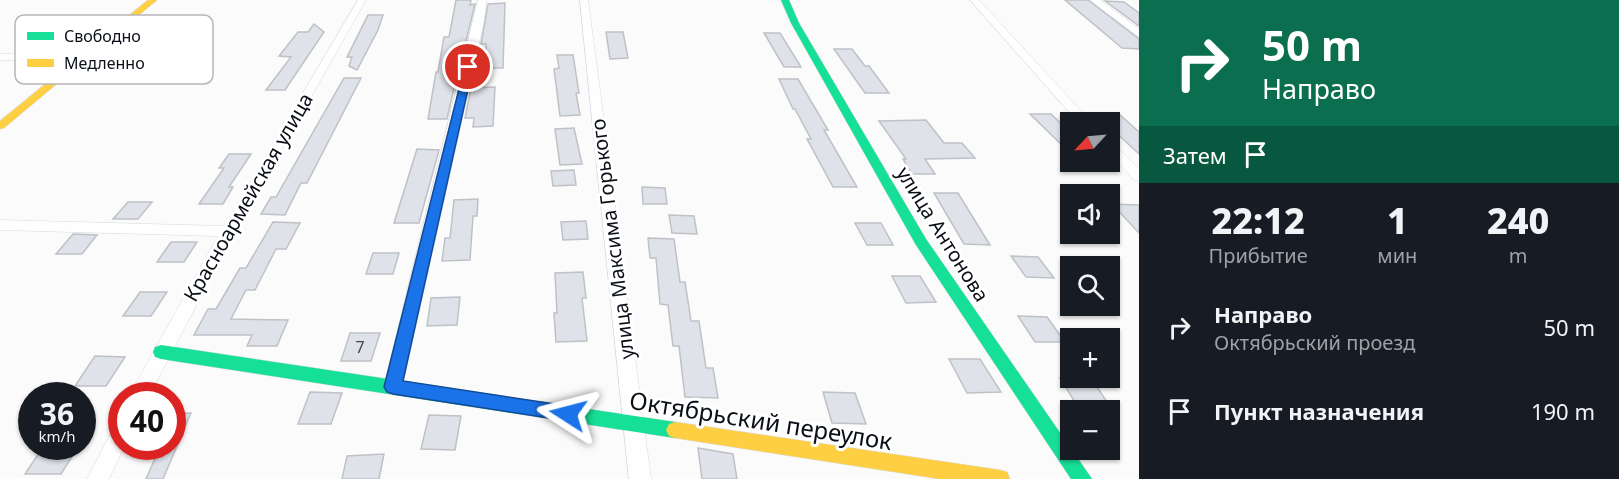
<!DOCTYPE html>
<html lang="ru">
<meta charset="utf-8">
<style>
:root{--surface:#171b24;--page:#242831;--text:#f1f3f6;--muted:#9ea1a6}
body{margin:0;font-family:"Noto Sans",sans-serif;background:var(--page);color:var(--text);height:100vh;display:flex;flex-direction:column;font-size:22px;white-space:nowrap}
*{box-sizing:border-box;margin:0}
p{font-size:20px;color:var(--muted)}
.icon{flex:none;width:33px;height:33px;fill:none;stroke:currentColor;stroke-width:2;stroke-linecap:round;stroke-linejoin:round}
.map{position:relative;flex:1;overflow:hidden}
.details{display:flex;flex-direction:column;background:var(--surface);width:480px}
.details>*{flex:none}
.top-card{background:#0b6e4f;color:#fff;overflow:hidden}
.needle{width:39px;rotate:244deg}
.buttons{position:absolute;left:1060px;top:112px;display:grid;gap:12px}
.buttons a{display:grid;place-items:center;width:60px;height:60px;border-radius:0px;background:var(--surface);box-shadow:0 2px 4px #0004;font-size:30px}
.speed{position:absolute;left:18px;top:382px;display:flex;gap:12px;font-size:30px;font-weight:700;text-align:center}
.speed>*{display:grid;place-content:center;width:78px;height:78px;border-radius:50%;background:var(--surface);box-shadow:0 2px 4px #0004;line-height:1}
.speed small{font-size:15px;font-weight:400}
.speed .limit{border:9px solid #d22;background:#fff;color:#111}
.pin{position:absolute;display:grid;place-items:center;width:51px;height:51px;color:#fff;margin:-26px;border:3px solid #fff;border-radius:50%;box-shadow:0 2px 6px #0007}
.me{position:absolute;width:66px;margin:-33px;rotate:279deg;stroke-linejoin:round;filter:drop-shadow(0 0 4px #0008)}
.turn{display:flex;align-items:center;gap:21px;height:126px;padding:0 24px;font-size:27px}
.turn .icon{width:78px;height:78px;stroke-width:2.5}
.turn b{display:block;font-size:42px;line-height:51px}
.then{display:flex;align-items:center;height:57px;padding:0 24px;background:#0003;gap:12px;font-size:22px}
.eta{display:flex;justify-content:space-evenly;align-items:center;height:102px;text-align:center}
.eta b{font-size:36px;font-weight:800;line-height:42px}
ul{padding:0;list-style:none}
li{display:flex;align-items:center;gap:18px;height:84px;padding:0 24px}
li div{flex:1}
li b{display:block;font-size:22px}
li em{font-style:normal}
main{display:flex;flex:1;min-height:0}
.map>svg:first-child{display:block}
.building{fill:#dfe3e9;stroke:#bec1c6;stroke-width:1.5}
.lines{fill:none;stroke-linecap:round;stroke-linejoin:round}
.street-casing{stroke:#d5d9dd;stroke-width:1}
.fast-casing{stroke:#d5d9dd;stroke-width:1}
.slow-casing{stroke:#d5d9dd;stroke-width:1}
.street{fill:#fefefe;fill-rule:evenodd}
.fast{fill:#16e098;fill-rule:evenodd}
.slow{fill:#ffcf43;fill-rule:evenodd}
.route{fill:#1a73e8;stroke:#114b97;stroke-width:1.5}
.labels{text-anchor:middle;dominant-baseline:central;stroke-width:6;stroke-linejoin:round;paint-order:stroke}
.number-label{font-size:16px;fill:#42464e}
.street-label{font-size:20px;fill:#0a0f17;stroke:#fff}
.near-street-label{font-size:24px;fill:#0a0f17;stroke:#fff}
.key{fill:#fff;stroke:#b6b7b9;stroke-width:1.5}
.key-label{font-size:16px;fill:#0a0f17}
</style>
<main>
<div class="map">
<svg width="1139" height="479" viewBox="0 0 1139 479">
<rect width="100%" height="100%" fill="#fbfbfb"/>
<g class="building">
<path d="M456,0H471L470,5L475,4L465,45H459L454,88L447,119H428L436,72H438L444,37H449Z"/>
<path d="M1065,0H1088L1139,39V49L1122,48Z"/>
<path d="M1105,1L1124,2L1139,13V26Z"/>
<path d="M505,3L503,68H486V44H481L488,4Z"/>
<path d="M368,15H383L378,30L357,70L349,66L352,57H347Z"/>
<path d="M314,24L324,32L285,90H266L291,57L279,56L298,32H308Z"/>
<path d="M606,32H623L628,58L610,59Z"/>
<path d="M764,33H780L801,67H784Z"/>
<path d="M834,49H852L865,66H869L889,93H865Z"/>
<path d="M557,55H573L579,93H576L580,115L560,116L554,69L559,68Z"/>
<path d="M344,78H361L307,183H301L285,215L261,214L271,197H276Z"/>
<path d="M779,79H798L828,130H824L857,187H833L807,139H811L795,109H793Z"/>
<path d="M495,87L493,126L473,127L474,118H465L471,88Z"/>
<path d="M1030,114H1051L1071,133V154Z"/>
<path d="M1096,114L1120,115L1139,132V154L1110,127V123H1105Z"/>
<path d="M926,120L944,143H962L975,158L925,159L935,174H912L903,159H906L879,121Z"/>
<path d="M574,128L582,164L560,165L555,129Z"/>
<path d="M417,149L439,150L419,223H394Z"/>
<path d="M229,154H251L229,187H233L223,204H199L224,168H219Z"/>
<path d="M574,170L576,185L553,186L551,171Z"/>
<path d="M642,187L665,188L667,204H643Z"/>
<path d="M934,193H958L990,245L964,244Z"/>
<path d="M478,199L477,216H473L470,260L442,261L445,238H450L454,200Z"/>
<path d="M128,202H152L138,219H113Z"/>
<path d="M1112,204L1139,205V233Z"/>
<path d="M669,215L694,216L697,234L672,233Z"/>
<path d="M586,221L588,239L563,240L561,222Z"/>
<path d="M273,222L300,223L286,249H276L255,290H246L231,319L288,320L277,346H247L252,335H194L208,309H216L240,268H246Z"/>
<path d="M855,223H881L893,245H867Z"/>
<path d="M73,234L97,235L82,254H56Z"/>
<path d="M648,238L674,239L680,282H685L691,321H699L706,368H713L718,398L685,397L679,346H673L668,305L660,304L656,258H650Z"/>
<path d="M171,242H197L184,262H157Z"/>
<path d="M373,253H399L393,274H366Z"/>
<path d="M1011,256L1038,257L1054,278L1026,277Z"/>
<path d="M583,272L586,298H582L587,341L556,342L554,313H557L555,273Z"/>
<path d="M892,276H920L936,302L906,303Z"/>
<path d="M140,292H167L151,316H123Z"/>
<path d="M460,297L457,325L427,326L431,298Z"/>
<path d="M1018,316L1047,317L1065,342H1035Z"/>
<path d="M350,333H380L371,361H341Z"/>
<path d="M95,356L125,357L106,386H75Z"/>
<path d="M949,359H980L1001,392L967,393Z"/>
<path d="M1060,378H1091L1109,405L1076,404Z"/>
<path d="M310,392L342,393L331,424H298Z"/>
<path d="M823,392L855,393L866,424L832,423Z"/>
<path d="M191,413L163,479H146L160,447H172V414Z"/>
<path d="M429,415L461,416L455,450L421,449Z"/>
<path d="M43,447H78L61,474H25Z"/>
<path d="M698,448L733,454L737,479H702Z"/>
<path d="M384,454L379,479H342L347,456Z"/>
</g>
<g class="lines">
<defs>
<g id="street">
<path d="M358,0H366L235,231L149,396H129L218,236L0,230V220L224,226Z"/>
<path d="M478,0H486L484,21L402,387L400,393L393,395L386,393L384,387Z"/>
<path d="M580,0H588L651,479H629Z"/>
<path d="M970,0H979L1092,123H1079Z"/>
<path d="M1090,0H1100L1139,29V37Z"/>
<path d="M0,54H83L88,57L83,60H0Z"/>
<path d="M1110,143L1114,144L1139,169V181L1134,180L1110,154Z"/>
<path d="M122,422V447H124L109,479H87L115,425Z"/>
</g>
<g id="fast">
<path d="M781,0H789L799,23L926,239L1092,479H1071L916,245L791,23Z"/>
<path d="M161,345L675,422L681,424L684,430L681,436L675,438L161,359L155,357L153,352L155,347Z"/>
</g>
<g id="slow">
<path d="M148,0H157L4,128L0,129V121Z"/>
<path d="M675,422L1000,470L1007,472L1010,479H940L675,438L669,436L666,430L669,424Z"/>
</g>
</defs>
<use href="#street" class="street-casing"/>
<use href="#fast" class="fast-casing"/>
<use href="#slow" class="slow-casing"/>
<use href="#street" class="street"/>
<use href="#fast" class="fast"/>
<use href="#slow" class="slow"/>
</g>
<path class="route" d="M465,65L473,67L403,381L568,406L574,408L577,414L574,419L568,421L393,394L387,392L384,387Z"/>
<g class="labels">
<g class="number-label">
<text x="360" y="347">7</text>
</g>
<g class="street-label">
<text transform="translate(248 197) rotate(-60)">Красноармейская улица</text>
<text transform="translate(943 234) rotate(58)">улица Антонова</text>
<text transform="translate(612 239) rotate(-97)">улица Максима Горького</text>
</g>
<g class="near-street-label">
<text transform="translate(761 420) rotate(9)">Октябрьский переулок</text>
</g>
</g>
<rect x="15" y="15" width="198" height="69" rx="9" class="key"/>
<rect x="27" y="32" width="27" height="8" fill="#16e098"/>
<rect x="27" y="59" width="27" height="8" fill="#ffcf43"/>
<g class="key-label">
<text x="64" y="42">Свободно</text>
<text x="64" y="69">Медленно</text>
</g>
</svg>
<div class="buttons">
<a><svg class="needle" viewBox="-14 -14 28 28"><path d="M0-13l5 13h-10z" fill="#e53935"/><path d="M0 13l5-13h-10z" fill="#9ea1a6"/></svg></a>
<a><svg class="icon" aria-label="sound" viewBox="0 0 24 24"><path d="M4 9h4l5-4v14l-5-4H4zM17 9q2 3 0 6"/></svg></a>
<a><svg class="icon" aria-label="search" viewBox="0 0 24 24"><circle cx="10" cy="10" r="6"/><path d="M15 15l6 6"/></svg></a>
<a>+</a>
<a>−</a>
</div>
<div class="speed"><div>36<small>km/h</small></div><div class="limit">40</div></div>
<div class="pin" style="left:468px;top:67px;background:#d93025"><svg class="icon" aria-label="arrive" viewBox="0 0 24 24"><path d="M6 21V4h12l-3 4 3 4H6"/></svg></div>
<svg class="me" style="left:568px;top:414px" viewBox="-20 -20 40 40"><path d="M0-17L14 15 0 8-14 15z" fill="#1a73e8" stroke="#fff" stroke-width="4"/></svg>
</div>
<section class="details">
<div class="top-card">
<div class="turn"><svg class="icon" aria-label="right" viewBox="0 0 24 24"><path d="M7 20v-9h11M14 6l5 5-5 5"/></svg><div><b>50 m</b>Направо</div></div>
<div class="then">Затем<svg class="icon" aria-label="arrive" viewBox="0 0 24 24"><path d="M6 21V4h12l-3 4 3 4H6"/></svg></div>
</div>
<div class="eta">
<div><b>22:12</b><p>Прибытие</p></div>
<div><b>1</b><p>мин</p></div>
<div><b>240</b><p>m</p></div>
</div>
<ul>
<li><svg class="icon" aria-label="right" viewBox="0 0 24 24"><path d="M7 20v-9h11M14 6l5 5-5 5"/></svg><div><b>Направо</b><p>Октябрьский проезд</p></div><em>50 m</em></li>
<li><svg class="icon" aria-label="arrive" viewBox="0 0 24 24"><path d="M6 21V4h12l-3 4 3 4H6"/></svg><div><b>Пункт назначения</b></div><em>190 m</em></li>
</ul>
</section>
</main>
